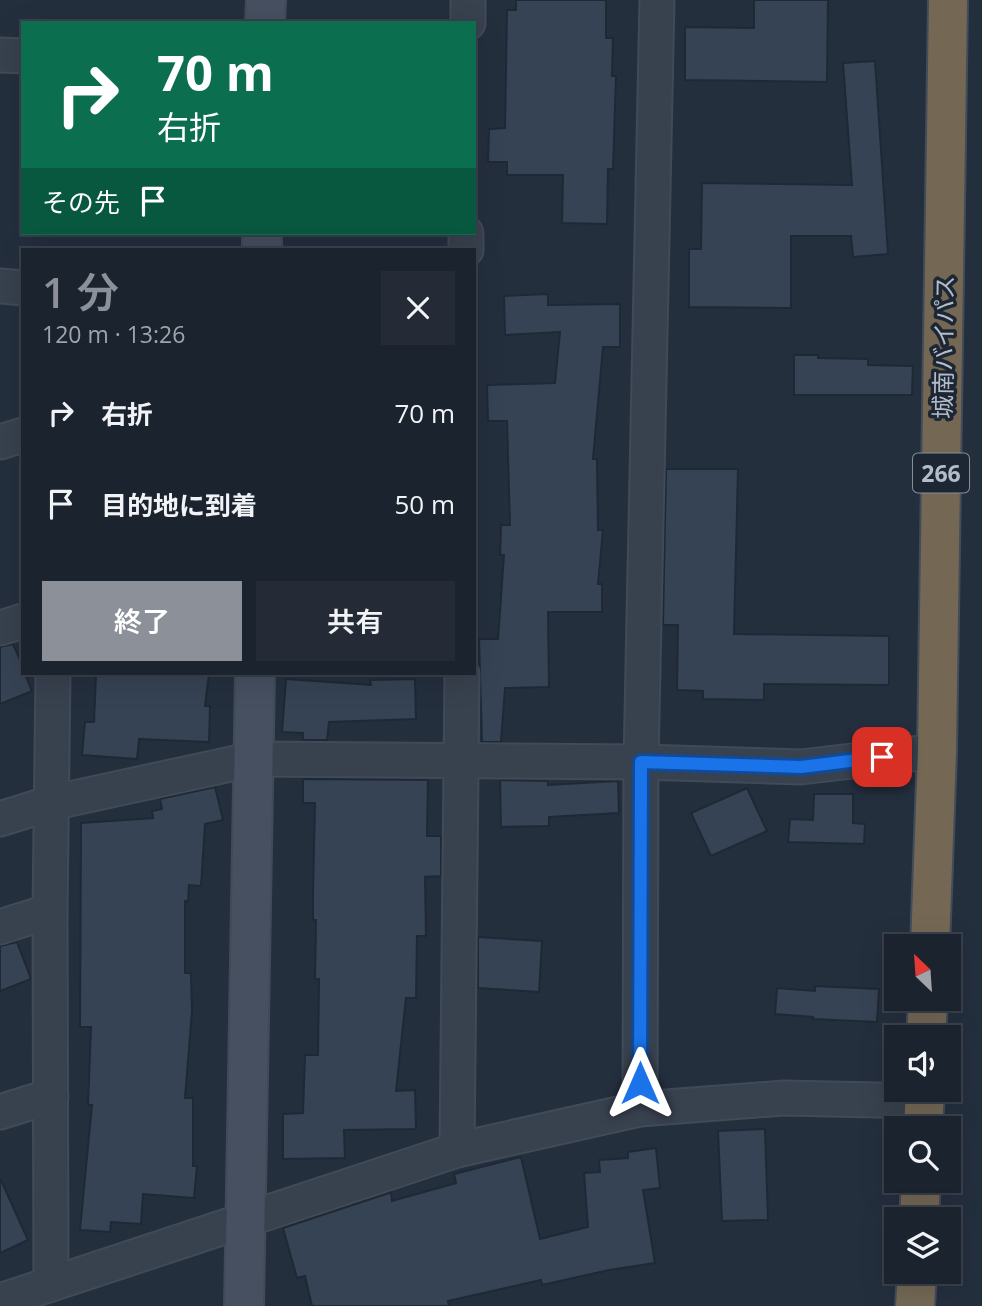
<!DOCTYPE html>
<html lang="ja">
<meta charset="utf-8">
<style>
:root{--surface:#1b232e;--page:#242b36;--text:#f1f3f6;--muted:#a0a4aa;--line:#39404a;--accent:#8c9099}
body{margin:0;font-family:"Open Sans","Noto Sans JP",sans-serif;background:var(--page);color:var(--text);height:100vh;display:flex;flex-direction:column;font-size:26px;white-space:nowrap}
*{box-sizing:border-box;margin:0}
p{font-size:23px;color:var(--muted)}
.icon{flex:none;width:38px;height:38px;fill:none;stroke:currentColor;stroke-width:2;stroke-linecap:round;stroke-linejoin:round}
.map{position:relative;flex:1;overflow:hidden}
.sheet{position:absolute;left:21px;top:248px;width:455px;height:427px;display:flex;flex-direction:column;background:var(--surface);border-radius:0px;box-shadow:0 7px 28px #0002,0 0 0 2px var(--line)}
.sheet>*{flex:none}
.hud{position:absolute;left:21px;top:21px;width:455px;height:214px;border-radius:0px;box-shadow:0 7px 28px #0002,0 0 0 2px var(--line);background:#0b6e4f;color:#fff;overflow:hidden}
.needle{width:46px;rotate:335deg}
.controls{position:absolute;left:884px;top:934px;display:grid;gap:14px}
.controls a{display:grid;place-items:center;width:77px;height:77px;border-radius:0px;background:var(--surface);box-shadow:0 7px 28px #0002,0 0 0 2px var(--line);font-size:35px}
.pin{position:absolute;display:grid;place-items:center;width:60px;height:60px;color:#fff;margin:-30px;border-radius:14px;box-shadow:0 4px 10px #0006}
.me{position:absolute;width:77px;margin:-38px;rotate:0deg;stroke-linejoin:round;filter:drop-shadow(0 0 5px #0008)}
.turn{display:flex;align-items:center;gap:24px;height:147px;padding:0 21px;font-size:32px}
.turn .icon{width:91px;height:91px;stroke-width:2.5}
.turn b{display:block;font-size:49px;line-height:60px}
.then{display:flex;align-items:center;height:66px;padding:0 21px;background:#0003;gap:14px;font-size:26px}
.round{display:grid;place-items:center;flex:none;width:74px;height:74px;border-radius:0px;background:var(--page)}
.overview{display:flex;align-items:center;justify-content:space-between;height:119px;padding:0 21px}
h1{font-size:42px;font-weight:600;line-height:52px;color:var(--accent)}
.cta{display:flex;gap:14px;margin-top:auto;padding:14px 21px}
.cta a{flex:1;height:80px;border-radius:0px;background:var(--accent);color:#fff;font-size:28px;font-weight:600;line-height:80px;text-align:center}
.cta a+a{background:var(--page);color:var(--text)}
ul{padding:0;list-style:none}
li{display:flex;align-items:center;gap:21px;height:91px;padding:0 21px}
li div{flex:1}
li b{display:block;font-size:26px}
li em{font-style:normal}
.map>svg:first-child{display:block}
.building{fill:#364354;stroke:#1f2835;stroke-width:2}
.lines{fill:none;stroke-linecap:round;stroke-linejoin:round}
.street-casing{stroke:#414a57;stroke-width:37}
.secondary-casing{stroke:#414a57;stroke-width:42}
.highway-casing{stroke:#434c59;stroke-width:42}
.street{stroke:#38414e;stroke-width:33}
.secondary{stroke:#465061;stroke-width:38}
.highway{stroke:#746855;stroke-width:38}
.route-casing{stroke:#114b97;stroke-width:18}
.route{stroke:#1a73e8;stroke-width:12}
.labels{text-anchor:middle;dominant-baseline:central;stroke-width:7;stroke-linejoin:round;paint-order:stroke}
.shield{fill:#1d2633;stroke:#878f9c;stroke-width:2}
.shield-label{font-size:23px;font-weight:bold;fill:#b4bcc9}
.street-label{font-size:24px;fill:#b4bcc9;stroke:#1d2633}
</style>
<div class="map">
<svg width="982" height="1306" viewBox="0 0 982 1306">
<rect width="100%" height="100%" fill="#242f3e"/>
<g class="building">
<path d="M516,0H606V38H613L612,76H616L613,169H608L607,224L562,223L563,175H507V162H488L489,129L505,128L507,10H516Z"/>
<path d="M754,0H828L827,82L685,80V27L754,28Z"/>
<path d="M875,61L888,254L853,257L851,236H791V308L689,307V249H701L702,183L852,185L843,63Z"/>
<path d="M548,294V305L620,304V347H603L593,459H597L598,530H603L598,584H602V612H548L549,687L505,688L501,742H482L479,639H498L504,555H500L501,525H510L507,421H488L487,385L555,383L560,332L505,335L504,296Z"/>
<path d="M794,355H818V358L868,359V365L913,366L912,395H794Z"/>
<path d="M666,469H738L734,634L889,636V685L764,684V700L703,699V691L677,690L678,625H663Z"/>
<path d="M13,644L23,667V674H25L32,691L0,704V647Z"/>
<path d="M96,674H209L205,706H210L209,742L139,739L137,759L82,755L85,722H94Z"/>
<path d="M286,679L371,685L370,680L415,679L416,719L329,722L327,740H303V733L282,732Z"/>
<path d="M303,779L428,780L427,836H441V876L425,877L426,936H417L416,998H406L396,1091L415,1090L416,1129L344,1130L345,1158L283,1159V1114L303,1113L305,1055H318L319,979H315L316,920H313V893L315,803H303Z"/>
<path d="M500,780L548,781V785L618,781L619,813L549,817V826L501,827Z"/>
<path d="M215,787L223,820L205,824L201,886L189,885L188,902L185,901V973H191L192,1011L185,1098H193V1166H197L194,1198L143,1194L141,1224L111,1222L110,1232L80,1230L92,1105H88L91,1027H80L81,823L153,818L152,811L162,809L160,799Z"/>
<path d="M747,788L767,831L711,856L691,813Z"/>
<path d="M814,794H853V823L865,824L864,844L788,842L790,819L813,820Z"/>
<path d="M478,937L542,941L539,992L478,988Z"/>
<path d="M17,942L31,979L0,991V946Z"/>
<path d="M815,986L879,989L877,1022L813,1019V1017L775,1014L777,988L815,991Z"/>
<path d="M765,1129L768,1220L722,1221L718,1131Z"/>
<path d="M656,1148L660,1188L643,1190L655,1263L609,1270L542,1285L541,1280L448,1301L449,1306H312L305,1276L297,1278L283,1228L389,1193L391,1192L392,1201L456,1183L454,1174L521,1157L540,1239L588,1227L584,1173L600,1172L599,1160L628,1158V1152Z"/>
<path d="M0,1178L28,1240L0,1253Z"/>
</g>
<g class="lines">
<defs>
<g id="street">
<path d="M468,23V0"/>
<path d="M0,55L23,56"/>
<path d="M466,250V233"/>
<path d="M0,286L23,288"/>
<path d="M0,442L23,435"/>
<path d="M0,628L23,621"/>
<path d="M0,819L51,803L254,759L641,762L801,767L937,751"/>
<path d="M0,927L50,911"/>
<path d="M640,1109L641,762L657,0"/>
<path d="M0,1112L51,1096"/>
<path d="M457,1150L462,674"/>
<path d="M51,1284L50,911L53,674"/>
<path d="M0,1301L457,1150L640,1109L784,1098L924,1101"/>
</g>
<g id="secondary">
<path d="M265,23L266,0"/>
<path d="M262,250V233"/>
<path d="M244,1306L255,674"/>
</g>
<g id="highway">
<path d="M930,947L937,751L948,0"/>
<path d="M926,1038L928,999"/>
<path d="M923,1129L925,1090"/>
<path d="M919,1220L921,1181"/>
<path d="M915,1306L917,1272"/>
</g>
</defs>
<use href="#street" class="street-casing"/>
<use href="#secondary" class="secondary-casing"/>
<use href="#highway" class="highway-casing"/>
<use href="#street" class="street"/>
<use href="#secondary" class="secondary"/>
<use href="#highway" class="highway"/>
</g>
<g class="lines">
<defs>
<path id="route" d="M640,1083L641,762L801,767L882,757"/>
</defs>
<use href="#route" class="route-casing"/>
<use href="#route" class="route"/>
</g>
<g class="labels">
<rect class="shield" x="913" y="453.5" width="56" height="39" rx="5"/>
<g class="shield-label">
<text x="941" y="473">266</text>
</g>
<g class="street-label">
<text transform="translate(943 347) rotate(-89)">城南バイパス</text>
</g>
</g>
</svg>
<div class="controls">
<a><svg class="needle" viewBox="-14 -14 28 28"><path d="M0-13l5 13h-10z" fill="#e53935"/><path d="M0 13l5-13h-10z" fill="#a0a4aa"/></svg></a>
<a><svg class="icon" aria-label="sound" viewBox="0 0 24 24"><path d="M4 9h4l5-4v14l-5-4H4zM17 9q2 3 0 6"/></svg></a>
<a><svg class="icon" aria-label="search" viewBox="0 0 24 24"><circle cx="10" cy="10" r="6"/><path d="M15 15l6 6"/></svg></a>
<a><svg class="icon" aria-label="layers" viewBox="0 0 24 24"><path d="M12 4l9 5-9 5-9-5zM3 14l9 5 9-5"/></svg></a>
</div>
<div class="pin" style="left:882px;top:757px;background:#d93025"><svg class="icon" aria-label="arrive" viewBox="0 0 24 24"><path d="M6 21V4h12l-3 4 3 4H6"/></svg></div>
<svg class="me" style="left:640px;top:1083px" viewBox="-20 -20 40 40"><path d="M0-17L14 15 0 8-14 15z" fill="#1a73e8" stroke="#fff" stroke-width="4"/></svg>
<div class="hud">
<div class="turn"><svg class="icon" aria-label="right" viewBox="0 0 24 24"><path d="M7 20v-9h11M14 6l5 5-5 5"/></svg><div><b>70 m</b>右折</div></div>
<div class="then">その先<svg class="icon" aria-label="arrive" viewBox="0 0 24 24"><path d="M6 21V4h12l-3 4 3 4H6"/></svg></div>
</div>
<section class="sheet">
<div class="overview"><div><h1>1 分</h1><p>120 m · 13:26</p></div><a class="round"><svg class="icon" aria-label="close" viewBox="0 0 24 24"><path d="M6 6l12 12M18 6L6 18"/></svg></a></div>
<ul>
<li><svg class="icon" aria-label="right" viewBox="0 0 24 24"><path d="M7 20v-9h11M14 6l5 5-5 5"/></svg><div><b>右折</b></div><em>70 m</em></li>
<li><svg class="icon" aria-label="arrive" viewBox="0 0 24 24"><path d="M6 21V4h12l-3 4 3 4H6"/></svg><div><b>目的地に到着</b></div><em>50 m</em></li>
</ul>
<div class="cta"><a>終了</a><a>共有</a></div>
</section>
</div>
